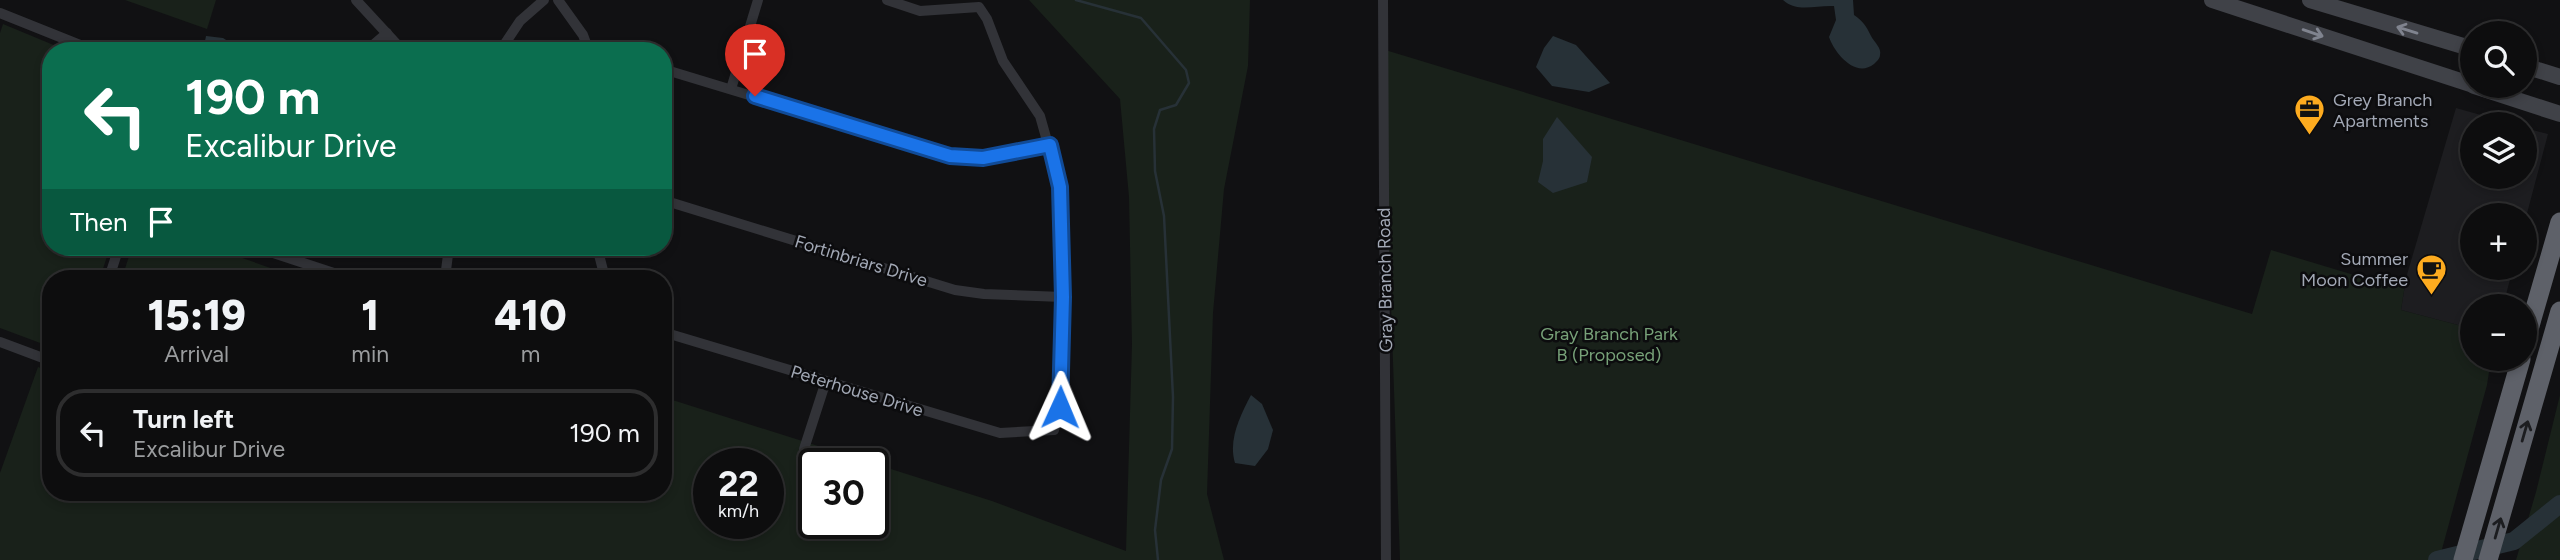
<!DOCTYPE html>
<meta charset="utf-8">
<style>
:root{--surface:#0d0d0e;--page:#161617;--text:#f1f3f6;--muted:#9a9c9e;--line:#2d2d2e}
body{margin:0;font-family:Figtree,sans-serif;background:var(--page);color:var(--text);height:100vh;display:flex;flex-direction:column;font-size:26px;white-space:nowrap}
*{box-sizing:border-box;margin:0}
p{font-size:23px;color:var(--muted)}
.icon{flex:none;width:38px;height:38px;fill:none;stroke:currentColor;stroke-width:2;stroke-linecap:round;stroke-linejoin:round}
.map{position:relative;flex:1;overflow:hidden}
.side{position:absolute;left:42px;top:270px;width:630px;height:231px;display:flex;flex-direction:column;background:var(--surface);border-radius:28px;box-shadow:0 4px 10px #0003,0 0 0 2px var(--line)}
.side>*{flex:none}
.guide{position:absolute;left:42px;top:42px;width:630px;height:214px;border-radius:28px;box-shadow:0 4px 10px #0003,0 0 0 2px var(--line);background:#0b6e4f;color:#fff;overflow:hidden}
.buttons{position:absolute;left:2460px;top:21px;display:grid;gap:14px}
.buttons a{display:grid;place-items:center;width:77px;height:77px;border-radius:50%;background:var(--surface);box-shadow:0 4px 10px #0003,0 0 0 2px var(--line);font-size:35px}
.speed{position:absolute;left:693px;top:448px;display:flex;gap:14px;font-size:35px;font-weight:700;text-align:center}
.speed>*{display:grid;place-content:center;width:91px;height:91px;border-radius:50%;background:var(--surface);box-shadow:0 4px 10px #0003,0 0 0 2px var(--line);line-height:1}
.speed small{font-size:18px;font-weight:400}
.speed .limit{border:4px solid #111;border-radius:10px;background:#fff;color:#111}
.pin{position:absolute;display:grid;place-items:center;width:60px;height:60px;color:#fff;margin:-72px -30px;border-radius:50% 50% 50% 0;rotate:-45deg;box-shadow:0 0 7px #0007}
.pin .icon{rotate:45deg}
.me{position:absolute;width:77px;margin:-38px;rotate:1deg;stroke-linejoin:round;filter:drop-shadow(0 0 5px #0008)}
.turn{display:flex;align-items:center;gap:24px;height:147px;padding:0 28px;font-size:32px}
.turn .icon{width:91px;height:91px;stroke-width:2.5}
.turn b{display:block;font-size:49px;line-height:60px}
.then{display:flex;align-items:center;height:66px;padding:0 28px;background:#0003;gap:14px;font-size:26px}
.eta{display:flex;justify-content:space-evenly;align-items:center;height:119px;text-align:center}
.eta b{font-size:42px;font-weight:800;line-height:49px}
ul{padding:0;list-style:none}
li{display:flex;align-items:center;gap:21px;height:88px;margin:0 14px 10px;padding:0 14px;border:4px solid var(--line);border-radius:28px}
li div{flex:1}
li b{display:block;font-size:26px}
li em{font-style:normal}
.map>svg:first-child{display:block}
.built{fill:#1d1d20}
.green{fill:#19211a;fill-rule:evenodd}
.water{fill:#273137}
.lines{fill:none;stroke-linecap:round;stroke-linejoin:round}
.stream{stroke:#273137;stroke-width:2.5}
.river{stroke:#273137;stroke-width:18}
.street{stroke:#323338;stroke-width:10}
.secondary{stroke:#404248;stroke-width:16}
.highway{stroke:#5e6169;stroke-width:19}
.oneway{stroke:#80848f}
.oneway2{stroke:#1c1d20}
.route-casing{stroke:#114b97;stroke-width:18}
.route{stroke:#1a73e8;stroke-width:12}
.labels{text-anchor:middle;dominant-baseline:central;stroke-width:5;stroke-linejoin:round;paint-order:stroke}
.poi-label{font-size:18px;fill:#a2a8b5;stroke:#0c0c0e;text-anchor:start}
.street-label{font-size:18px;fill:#a2a8b5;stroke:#0c0c0e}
.park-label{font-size:18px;fill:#77a178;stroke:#0c0c0e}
</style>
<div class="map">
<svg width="2560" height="560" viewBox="0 0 2560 560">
<rect width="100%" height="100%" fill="#111113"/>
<path class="built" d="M2456,108L2513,124H2473V177H2525V128L2548,134L2525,221V215H2473V268H2513L2503,306H2473V329L2401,310L2406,278Z"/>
<g class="green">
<path d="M125,0H216L207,29Z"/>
<path d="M1029,0H1250L1248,66L1224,189L1213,313L1207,494L1224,560H0V473L38,367L51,371V492H663V397L992,501L1126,551L1132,344L1129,197L1120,99ZM709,464H768V523H709ZM814,464H873V523H814Z"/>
<path d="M3,24L68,51H51V247H110L100,278H51V347L0,328V33Z"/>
<path d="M1382,49L2252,314L2271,250L2374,281L2406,278L2401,310L2473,329V359H2491L2487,385L2439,560H1400Z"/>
<path d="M132,247H211L299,278H122Z"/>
<path d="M2560,395V560H2516L2536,492Z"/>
</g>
<g class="water">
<path d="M1783,0H1853L1854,15C1863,21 1866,26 1871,36C1874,42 1882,48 1880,55C1880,59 1876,62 1874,64C1855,79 1834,52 1829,37L1836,20L1834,6C1816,5 1797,13 1783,0Z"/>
<path d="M206,36L223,38L243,51H203Z"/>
<path d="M1553,36L1576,45L1610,83L1589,92L1552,86L1536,67L1544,48Z"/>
<path d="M1557,117L1592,157L1587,182L1553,193L1538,182L1543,161V139Z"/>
<path d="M1251,395L1262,404L1273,430L1268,449L1255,466L1235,463C1228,440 1240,416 1251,395Z"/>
</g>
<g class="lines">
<path class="stream" d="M1076,0L1141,18L1186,70L1189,83L1176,105L1160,110L1154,129L1155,171L1164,216L1173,397L1172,449L1161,480L1155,530L1158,560"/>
<path class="river" d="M2437,560L2514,541L2560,504"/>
<g class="street">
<path d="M356,0L403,51"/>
<path d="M558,0L583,35L589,51"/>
<path d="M1383,0L1386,560"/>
<path d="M0,13L95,51"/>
<path d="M366,51L387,33"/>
<path d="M500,51L520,21L544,0"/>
<path d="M663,69L950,156L983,158L1050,145"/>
<path d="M731,89L758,0"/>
<path d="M663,200L955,290L984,294L1063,297"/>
<path d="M255,247L349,278"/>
<path d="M597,247L605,278"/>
<path d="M109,278L119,247"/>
<path d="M445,278L449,247"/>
<path d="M663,332L1000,433L1054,430L1061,407L1063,297L1060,187L1040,116L1003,61L987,19L979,7L920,11L887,0"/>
<path d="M0,342L51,361"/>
<path d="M804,449L826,381"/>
</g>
<g class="secondary">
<path d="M2212,0L2473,85"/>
<path d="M2310,0L2473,49"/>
<path d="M2525,66L2560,77"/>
<path d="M2474,86L2560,114"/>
</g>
<g class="highway">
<path d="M2525,343L2560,222"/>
<path d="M2463,560L2521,359"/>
<path d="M2488,560L2560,311"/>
</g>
</g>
<defs><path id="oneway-shaft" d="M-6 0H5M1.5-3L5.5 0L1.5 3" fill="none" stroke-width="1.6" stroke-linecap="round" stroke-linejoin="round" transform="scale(1.75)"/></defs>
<g class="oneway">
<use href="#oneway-shaft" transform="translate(2407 30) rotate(-163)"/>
<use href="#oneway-shaft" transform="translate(2313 33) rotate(19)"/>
</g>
<g class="oneway2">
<use href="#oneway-shaft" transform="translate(2525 431) rotate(-74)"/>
<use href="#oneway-shaft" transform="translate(2498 528) rotate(-74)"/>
</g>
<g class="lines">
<defs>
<path id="route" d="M755,96L950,156L983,158L1050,145L1060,187L1063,297L1060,407"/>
</defs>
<use href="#route" class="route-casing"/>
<use href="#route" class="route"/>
</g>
<defs>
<symbol id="office-pin" viewBox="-11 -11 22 30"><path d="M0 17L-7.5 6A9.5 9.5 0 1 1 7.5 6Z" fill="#fdab1f" stroke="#0c0c0e"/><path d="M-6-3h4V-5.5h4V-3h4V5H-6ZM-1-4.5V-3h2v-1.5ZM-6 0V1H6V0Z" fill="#111"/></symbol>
<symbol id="cafe-pin" viewBox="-11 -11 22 30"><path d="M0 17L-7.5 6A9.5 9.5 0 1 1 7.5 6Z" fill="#fdab1f" stroke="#0c0c0e"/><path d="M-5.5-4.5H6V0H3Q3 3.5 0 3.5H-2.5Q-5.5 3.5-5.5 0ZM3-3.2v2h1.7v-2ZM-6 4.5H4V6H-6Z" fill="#111"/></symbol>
</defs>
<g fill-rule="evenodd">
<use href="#office-pin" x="2292" y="92" width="35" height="47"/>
<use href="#cafe-pin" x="2414" y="252" width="35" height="47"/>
</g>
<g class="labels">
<g class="poi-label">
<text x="2333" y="100">Grey Branch<tspan x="2333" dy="21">Apartments</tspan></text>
<text x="2408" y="259" text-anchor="end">Summer<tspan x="2408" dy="21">Moon Coffee</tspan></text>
</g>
<g class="street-label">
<text transform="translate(861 261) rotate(17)">Fortinbriars Drive</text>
<text transform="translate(1385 280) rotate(-91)">Gray Branch Road</text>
<text transform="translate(857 391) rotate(17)">Peterhouse Drive</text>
</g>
<g class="park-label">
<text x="1609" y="334">Gray Branch Park<tspan x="1609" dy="21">B (Proposed)</tspan></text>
</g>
</g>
</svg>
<div class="buttons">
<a><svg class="icon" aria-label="search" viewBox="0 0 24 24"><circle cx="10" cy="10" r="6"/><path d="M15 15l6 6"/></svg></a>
<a><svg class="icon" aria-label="layers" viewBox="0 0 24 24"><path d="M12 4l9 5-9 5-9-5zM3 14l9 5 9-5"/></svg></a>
<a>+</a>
<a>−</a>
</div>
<div class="speed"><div>22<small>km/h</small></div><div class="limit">30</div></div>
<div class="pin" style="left:755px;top:96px;background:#d93025"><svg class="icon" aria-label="arrive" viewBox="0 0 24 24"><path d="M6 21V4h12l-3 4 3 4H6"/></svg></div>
<svg class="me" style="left:1060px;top:407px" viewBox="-20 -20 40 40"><path d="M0-17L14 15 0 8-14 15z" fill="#1a73e8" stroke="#fff" stroke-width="4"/></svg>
<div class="guide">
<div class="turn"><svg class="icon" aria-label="left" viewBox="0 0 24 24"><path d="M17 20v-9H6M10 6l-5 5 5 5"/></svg><div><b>190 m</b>Excalibur Drive</div></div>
<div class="then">Then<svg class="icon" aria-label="arrive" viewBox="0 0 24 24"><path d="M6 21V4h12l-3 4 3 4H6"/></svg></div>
</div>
<section class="side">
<div class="eta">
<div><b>15:19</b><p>Arrival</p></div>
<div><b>1</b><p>min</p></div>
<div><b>410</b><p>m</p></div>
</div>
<ul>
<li><svg class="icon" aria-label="left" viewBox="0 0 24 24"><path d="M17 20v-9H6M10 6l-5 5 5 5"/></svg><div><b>Turn left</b><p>Excalibur Drive</p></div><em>190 m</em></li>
</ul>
</section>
</div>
